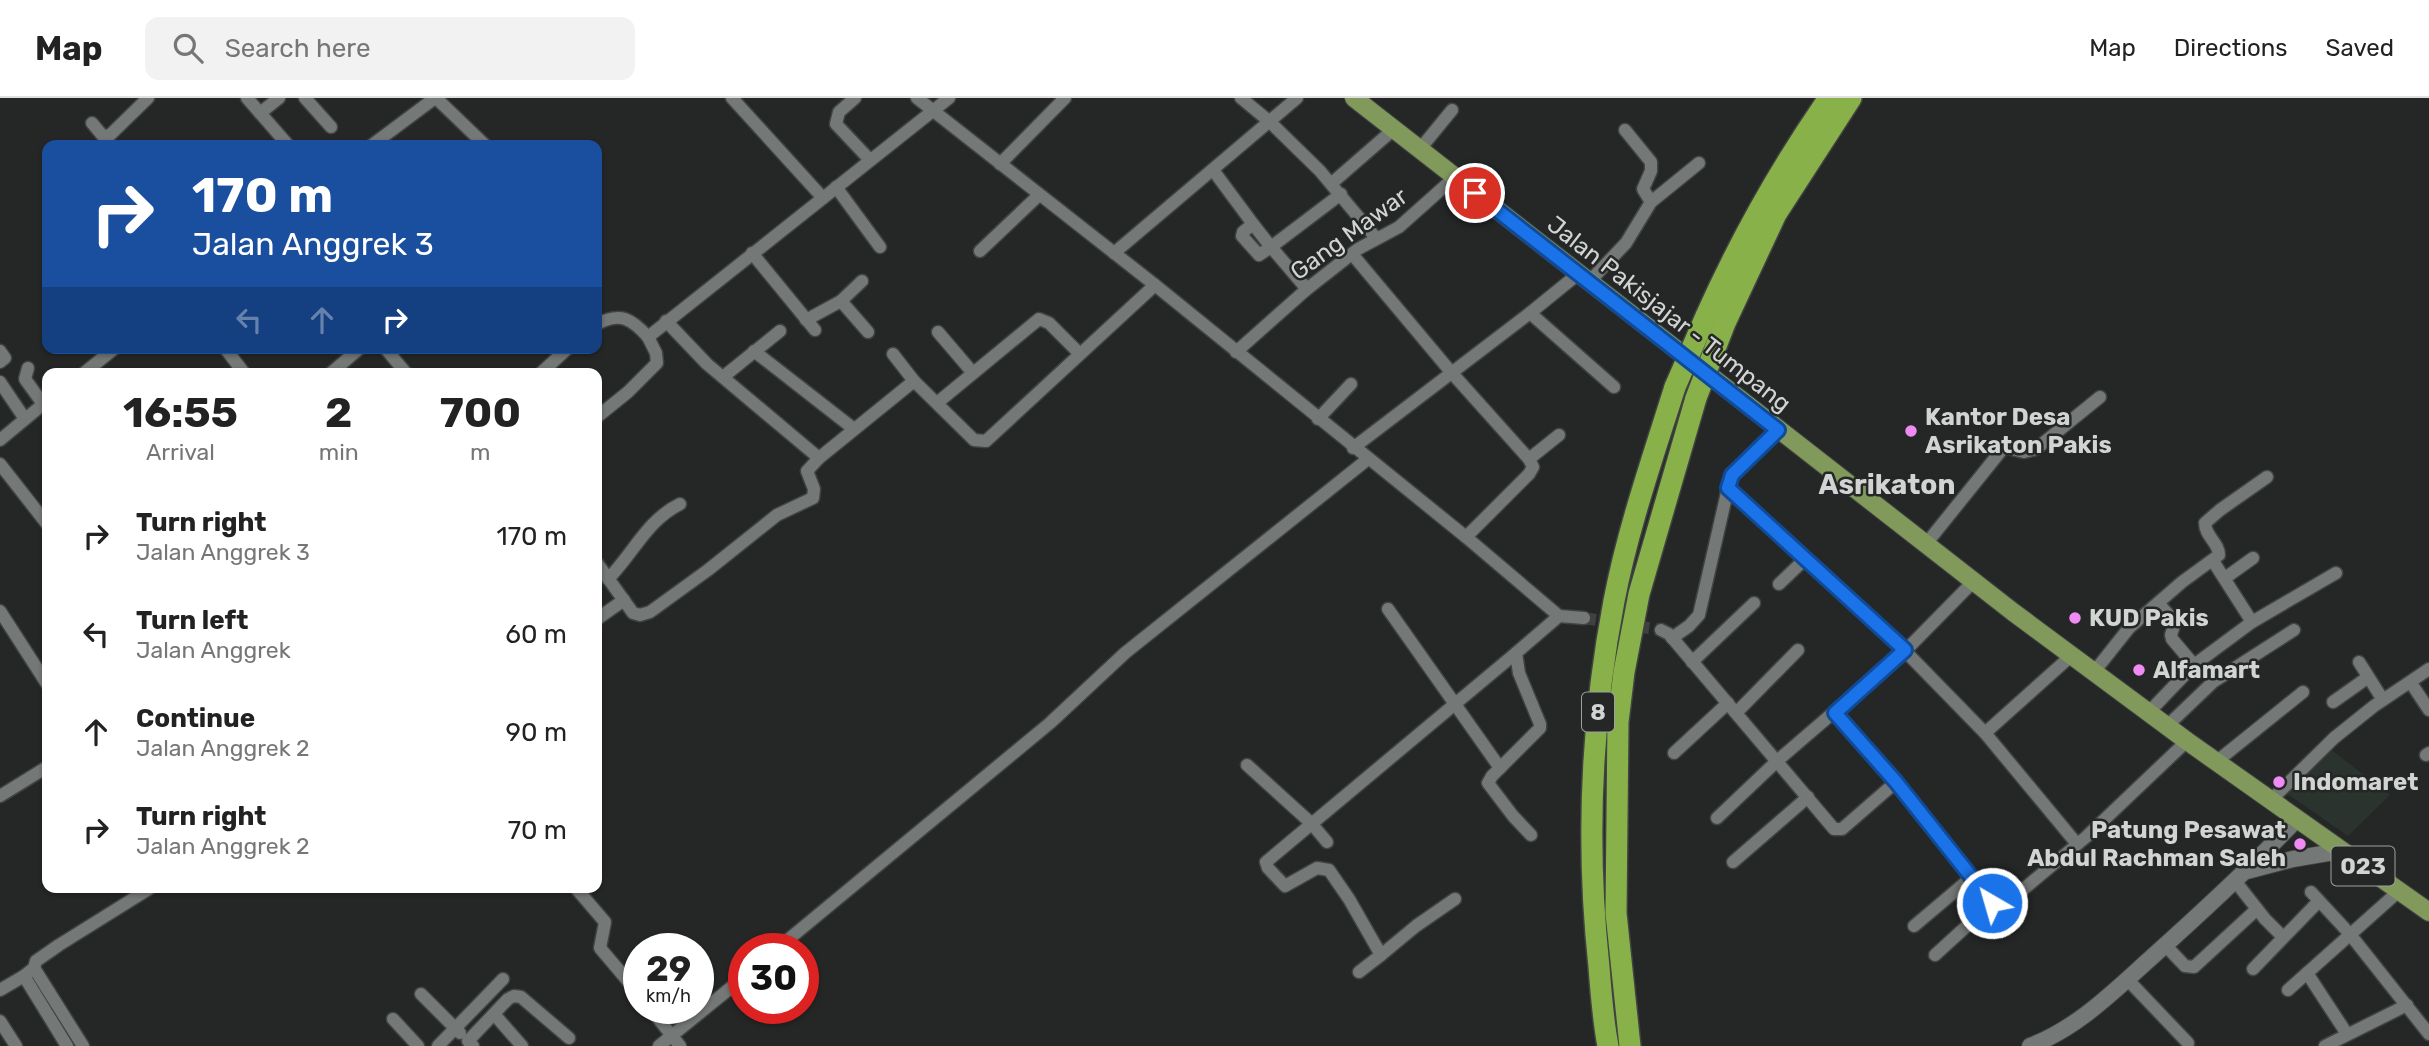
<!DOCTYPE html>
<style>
:root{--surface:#fff;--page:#f2f2f2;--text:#222;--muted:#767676;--line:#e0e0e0}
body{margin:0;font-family:Rubik,sans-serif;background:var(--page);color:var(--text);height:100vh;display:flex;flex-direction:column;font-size:26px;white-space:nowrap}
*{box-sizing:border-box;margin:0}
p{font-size:23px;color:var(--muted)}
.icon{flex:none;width:38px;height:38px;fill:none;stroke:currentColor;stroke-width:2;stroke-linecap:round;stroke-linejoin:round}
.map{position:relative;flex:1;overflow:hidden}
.details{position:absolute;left:42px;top:270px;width:560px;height:525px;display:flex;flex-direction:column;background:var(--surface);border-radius:14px;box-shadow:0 2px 5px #0004}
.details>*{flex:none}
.guide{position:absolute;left:42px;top:42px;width:560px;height:214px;border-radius:14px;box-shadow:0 2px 5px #0004;background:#1a4fa0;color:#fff;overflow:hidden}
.speed{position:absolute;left:623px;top:835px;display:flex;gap:14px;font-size:35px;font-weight:700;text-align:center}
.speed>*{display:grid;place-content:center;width:91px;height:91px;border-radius:50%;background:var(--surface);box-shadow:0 2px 5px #0004;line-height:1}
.speed small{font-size:18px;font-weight:400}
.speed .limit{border:10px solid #d22;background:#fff;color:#111}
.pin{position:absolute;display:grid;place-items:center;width:60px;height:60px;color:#fff;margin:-30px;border:4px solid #fff;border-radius:50%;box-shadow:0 2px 7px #0007}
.me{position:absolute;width:77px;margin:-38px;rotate:322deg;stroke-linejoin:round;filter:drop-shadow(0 0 5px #0008)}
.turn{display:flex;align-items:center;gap:24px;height:147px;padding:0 35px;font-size:32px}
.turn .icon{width:91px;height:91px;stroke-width:2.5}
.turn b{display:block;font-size:49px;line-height:60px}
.lanes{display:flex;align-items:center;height:66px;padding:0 35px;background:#0003;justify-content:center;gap:35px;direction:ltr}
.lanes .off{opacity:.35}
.eta{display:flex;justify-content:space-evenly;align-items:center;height:119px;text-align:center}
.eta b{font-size:42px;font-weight:700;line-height:49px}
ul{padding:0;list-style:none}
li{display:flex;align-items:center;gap:21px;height:98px;padding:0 35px}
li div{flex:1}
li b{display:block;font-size:26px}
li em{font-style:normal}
header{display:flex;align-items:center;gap:42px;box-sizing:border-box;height:98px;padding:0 35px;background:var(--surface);border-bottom:2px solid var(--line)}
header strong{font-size:33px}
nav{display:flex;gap:38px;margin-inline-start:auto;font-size:24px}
.search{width:490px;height:63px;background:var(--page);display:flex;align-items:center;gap:18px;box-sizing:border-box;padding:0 24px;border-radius:14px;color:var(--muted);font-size:26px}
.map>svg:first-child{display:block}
.built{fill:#2a332e}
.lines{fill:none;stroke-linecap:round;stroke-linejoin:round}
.street-tunnel{stroke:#3e413f;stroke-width:12;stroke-dasharray:12 6;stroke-linecap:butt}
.street-casing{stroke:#404342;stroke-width:15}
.secondary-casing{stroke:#404342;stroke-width:18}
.primary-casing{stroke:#404342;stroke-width:20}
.highway-casing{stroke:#404342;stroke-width:24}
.street{stroke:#747876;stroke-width:12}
.secondary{stroke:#747876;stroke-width:16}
.primary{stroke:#819a5c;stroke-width:18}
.highway{stroke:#89b14a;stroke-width:21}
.highway-bridge-casing{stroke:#404342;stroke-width:24;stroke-linecap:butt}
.highway-bridge{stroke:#89b14a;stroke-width:21}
.route-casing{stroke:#114b97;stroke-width:18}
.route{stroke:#1a73e8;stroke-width:12}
.poi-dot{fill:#f08bf5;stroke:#242725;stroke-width:2.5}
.labels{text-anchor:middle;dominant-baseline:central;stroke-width:5;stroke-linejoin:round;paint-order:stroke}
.shield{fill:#242725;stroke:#9da09e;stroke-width:2}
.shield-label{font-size:23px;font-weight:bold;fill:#d1d4d2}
.street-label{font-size:24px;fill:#d1d4d2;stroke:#242725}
.poi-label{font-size:24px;font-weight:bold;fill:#d1d4d2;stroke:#242725;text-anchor:start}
.quarter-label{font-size:28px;font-weight:bold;fill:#d1d4d2;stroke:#242725}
</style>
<header>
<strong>Map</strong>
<div class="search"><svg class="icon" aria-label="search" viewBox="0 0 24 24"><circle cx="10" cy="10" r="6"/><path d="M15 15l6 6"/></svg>Search here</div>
<nav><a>Map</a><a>Directions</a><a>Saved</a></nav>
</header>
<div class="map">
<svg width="2429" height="948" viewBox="0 0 2429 948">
<rect width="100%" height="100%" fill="#242725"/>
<path class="built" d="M2329,650L2390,697L2348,738L2286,695Z"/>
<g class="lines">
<path class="street-tunnel" d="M1584,520L1661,532"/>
<defs>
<g id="street">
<path d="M247,0L288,47"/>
<path d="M305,0L331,29"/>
<path d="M436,0L485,47"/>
<path d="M732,0L823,100"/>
<path d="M855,0L839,14L836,26L870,62"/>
<path d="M917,0L1155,187L1466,439L1559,518L1584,520"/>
<path d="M1241,0L1270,24L1320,73L1376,140"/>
<path d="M260,15L279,0"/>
<path d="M92,25L102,37L109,38L148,0"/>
<path d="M1625,32L1651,64V73L1643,91L1651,104"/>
<path d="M372,47L435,0"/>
<path d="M1420,51L1452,12"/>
<path d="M1000,66L1065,0"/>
<path d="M1213,72L1253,126L1243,134L1242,138L1259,157L1271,149L1307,191"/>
<path d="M1332,85L1394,31"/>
<path d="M836,89L880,149"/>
<path d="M1253,126L1271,149L1341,96"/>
<path d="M980,153L1039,97"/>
<path d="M752,155L815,232"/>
<path d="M1114,155L1297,0"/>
<path d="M1352,156L1451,274L1529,361L1533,369L1529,376L1466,439"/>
<path d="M1588,185L1626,145L1651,104L1699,65"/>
<path d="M841,203L868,234"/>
<path d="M1530,215L1614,289"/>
<path d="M806,222L841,203L862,183"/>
<path d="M666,223L707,266L819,360L914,283L974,342L986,343L1155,187"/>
<path d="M597,226C620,214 631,220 648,239"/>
<path d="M938,234L973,275"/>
<path d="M225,250L244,275"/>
<path d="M385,250L406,275"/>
<path d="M0,253L5,260L0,264"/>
<path d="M754,253L854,331"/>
<path d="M1236,254L1307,191L1358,151L1399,129L1455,79"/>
<path d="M893,256L914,283"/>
<path d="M28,270L25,281L43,306"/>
<path d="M84,275L115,250"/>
<path d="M331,275L360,250"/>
<path d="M541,275L568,250"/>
<path d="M723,279L780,233"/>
<path d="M0,284L25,321"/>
<path d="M937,305L1039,221L1049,225L1079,255"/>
<path d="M597,319L628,294L657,265L656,255L648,239L949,0"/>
<path d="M1318,321L1351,286"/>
<path d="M1778,332L1732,377L1728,390L1905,553L1985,635L2077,746"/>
<path d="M0,342L47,303"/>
<path d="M1353,350L1530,215L1578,176"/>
<path d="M1529,361L1559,337"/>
<path d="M0,366L47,426"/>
<path d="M1926,446L2004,349L2024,354L2036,351L2100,299"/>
<path d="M2213,463L2252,524"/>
<path d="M597,465L633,515L640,517L650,514L708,472L777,417L813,400L814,391L807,373L819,360"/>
<path d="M2225,480L2253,460"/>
<path d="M608,481C633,456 647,422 680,406"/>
<path d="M1779,486L1804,462"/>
<path d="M2158,505L2175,524L2171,537L2172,541L2194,567"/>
<path d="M1388,511L1500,670"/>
<path d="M0,513L47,586"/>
<path d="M597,521L624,502"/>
<path d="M1661,532L1669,536L1834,731H1842L1896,684"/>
<path d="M1672,540L1689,528L1699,517L1728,390"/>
<path d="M1692,564L1754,505"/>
<path d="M2359,564L2383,602"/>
<path d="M2094,574L2129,530L2182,484L2219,457C2219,445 2205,438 2205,425L2220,412L2267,379"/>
<path d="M2411,585L2429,612"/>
<path d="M2333,604L2367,580"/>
<path d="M2149,614L2194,567L2252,524L2336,475"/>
<path d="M1736,615L1798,552"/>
<path d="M1835,615L1896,684L1992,805L2002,809L2086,739L2187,643"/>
<path d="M2167,628L2213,584L2294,532"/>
<path d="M1985,635L2071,558"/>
<path d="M1674,655L1728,605"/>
<path d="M2426,657L2429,655"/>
<path d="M2216,664L2303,594"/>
<path d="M1247,667L1311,725L1327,744"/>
<path d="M0,698L47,669"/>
<path d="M2270,703L2334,640L2374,608L2429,571"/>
<path d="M1717,720L1777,663L1905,553L1974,483"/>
<path d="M1531,737L1513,718L1488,685L1492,678L1540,630V626L1519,575L1516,555L1559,518"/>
<path d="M1733,764L1808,699"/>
<path d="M2235,783L2265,821L2283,839"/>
<path d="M575,789L605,824L600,850L639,896"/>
<path d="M2311,794L2349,835L2429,936"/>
<path d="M1914,828L1972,779"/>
<path d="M2165,847L2185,868L2194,869L2257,811"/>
<path d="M778,850L1050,625L1125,555L1368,361"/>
<path d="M1381,857L1416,828L1455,801"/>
<path d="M1935,857L1992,805"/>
<path d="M34,870L83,948"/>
<path d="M2253,871L2319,803"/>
<path d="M1359,874L1381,857L1349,801L1329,772L1317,770L1285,788L1268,770L1266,764L1516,555"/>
<path d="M2307,875L2347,936"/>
<path d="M24,878L67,948"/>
<path d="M2127,881L2188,945"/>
<path d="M0,892L24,878L34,870L36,863L59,847L152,789"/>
<path d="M2288,892L2399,793"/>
<path d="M421,896L460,935"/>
<path d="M650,910L680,948"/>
<path d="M494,916L522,948"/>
<path d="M393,921L418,948"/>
<path d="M0,923L16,948"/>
<path d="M438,948L503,881"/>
<path d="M473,948L468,943L508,901L514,898L521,899L569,940"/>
<path d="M659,948L744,879"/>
<path d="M2325,948L2407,907"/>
</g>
<g id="secondary">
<path d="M2247,773L2293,761L2340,753"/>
<path d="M2030,948C2078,930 2115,892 2152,859C2201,815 2250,770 2296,722"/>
</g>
<path id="primary" d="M1354,0L2013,514L2187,643L2429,814"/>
<g id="highway">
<path d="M1706,218C1740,142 1781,69 1829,0"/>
<path d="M1725,225L1776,116L1851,0"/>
<path d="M1608,948C1603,922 1601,895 1599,869C1586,748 1591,623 1614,503C1628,430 1653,359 1675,289"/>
<path d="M1630,948L1616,815L1618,624L1624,574L1639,496L1696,300"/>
</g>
</defs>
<use href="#street" class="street-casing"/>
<use href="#secondary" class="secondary-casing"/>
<use href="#primary" class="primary-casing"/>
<use href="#highway" class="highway-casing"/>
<use href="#street" class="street"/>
<use href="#secondary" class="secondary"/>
<use href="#primary" class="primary"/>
<use href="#highway" class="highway"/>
<defs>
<g id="highway-bridge">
<path d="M1675,289L1706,218"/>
<path d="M1696,300L1725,225"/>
</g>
</defs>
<use href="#highway-bridge" class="highway-bridge-casing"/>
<use href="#highway-bridge" class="highway-bridge"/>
</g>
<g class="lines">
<defs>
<path id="route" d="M1475,95L1778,332L1732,377L1728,390L1905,552L1835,615L1896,684L1992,805"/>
</defs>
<use href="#route" class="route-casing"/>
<use href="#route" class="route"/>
</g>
<g class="poi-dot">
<circle cx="1911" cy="333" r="7"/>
<circle cx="2075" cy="520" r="7"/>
<circle cx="2139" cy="572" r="7"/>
<circle cx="2279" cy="684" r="7"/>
<circle cx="2300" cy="746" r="7"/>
</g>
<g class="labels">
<g class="shield">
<rect x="1582" y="594.5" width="32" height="39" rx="5"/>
<rect x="2331.5" y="748.5" width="63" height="39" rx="5"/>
</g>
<g class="shield-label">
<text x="1598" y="614">8</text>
<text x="2363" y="768">023</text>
</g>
<g class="street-label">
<text transform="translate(1349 136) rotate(-36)">Gang Mawar</text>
<text transform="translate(1669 216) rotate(38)">Jalan Pakisjajar - Tumpang</text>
</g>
<g class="poi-label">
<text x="1925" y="319">Kantor Desa<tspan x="1925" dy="28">Asrikaton Pakis</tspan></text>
<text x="2089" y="520">KUD Pakis</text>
<text x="2153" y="572">Alfamart</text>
<text x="2293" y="684">Indomaret</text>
<text x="2286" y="732" text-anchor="end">Patung Pesawat<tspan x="2286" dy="28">Abdul Rachman Saleh</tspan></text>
</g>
<g class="quarter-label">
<text x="1887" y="386">Asrikaton</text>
</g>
</g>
</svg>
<div class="speed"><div>29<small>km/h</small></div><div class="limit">30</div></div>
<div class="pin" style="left:1475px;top:95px;background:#d93025"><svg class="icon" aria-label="arrive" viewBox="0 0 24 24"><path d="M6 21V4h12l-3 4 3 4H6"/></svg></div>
<svg class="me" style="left:1992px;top:805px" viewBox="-20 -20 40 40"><circle r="17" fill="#1a73e8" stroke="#fff" stroke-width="3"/><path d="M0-11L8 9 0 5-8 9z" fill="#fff"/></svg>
<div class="guide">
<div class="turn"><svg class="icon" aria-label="right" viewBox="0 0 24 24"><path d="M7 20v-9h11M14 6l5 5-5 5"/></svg><div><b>170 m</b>Jalan Anggrek 3</div></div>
<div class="lanes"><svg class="icon off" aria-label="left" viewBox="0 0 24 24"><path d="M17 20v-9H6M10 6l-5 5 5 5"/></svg><svg class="icon off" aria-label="ahead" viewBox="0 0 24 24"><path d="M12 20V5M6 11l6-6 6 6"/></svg><svg class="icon" aria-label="right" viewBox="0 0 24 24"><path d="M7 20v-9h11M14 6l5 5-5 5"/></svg></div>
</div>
<section class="details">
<div class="eta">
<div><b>16:55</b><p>Arrival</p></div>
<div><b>2</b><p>min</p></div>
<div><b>700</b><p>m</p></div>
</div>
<ul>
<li><svg class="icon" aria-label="right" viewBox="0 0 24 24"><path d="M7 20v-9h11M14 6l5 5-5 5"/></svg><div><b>Turn right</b><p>Jalan Anggrek 3</p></div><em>170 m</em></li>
<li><svg class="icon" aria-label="left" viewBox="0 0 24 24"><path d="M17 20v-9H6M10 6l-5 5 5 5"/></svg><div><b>Turn left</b><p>Jalan Anggrek</p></div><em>60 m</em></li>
<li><svg class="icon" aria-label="ahead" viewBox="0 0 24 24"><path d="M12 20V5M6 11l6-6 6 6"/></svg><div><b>Continue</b><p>Jalan Anggrek 2</p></div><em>90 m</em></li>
<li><svg class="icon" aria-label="right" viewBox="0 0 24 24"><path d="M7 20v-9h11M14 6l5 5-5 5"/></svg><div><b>Turn right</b><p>Jalan Anggrek 2</p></div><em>70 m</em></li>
</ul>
</section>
</div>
